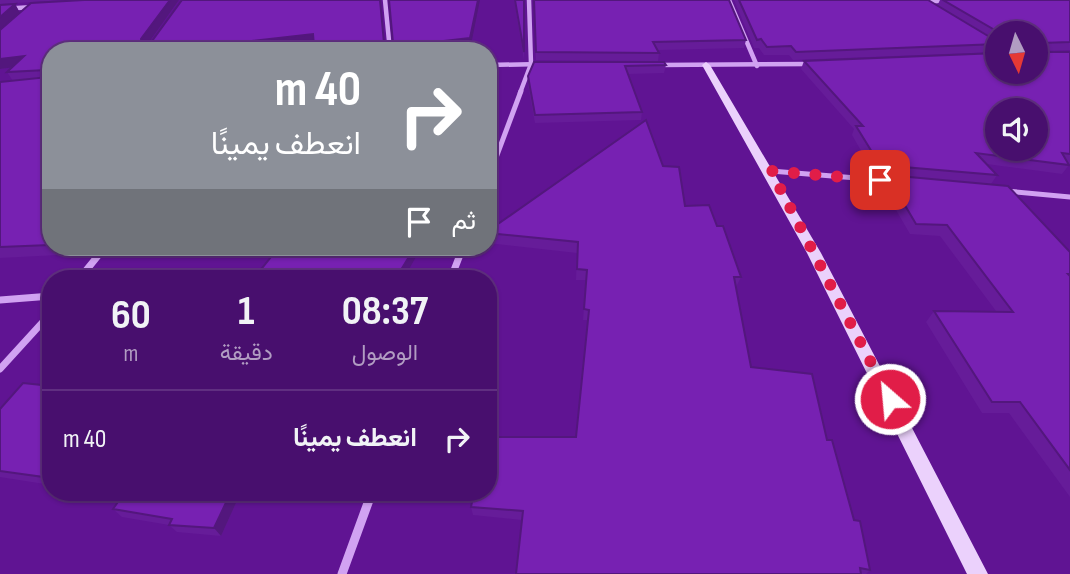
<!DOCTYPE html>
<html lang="ar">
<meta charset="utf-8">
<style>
:root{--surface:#480f6e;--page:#521d76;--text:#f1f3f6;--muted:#b19cc2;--line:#602f81}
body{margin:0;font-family:"Sofia Sans Condensed",Vazirmatn,sans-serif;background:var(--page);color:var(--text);direction:rtl;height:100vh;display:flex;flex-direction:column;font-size:26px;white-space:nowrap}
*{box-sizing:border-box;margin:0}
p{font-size:23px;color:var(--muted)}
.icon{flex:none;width:38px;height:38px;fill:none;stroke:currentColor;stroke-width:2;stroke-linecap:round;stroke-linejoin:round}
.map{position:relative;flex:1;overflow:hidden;direction:ltr}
.side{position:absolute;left:42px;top:270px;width:455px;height:231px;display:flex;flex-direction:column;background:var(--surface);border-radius:28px;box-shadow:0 2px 5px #0004,0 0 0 2px var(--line);direction:rtl}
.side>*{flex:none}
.hud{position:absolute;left:42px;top:42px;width:455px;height:214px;border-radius:28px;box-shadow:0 2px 5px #0004,0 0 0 2px var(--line);direction:rtl;background:#8c9099;color:#fff;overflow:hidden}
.needle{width:46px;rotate:175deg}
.fabs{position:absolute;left:985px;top:21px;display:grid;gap:14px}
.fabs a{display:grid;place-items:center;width:63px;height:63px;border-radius:50%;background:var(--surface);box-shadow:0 2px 5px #0004,0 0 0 2px var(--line);font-size:35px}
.pin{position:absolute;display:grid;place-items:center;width:60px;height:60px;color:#fff;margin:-30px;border-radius:14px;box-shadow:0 4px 10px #0006}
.me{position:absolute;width:77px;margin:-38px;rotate:333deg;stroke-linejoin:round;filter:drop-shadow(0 0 5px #0008)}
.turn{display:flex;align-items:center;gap:24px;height:147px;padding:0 21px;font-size:32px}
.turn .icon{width:91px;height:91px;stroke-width:2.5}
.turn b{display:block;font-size:49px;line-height:60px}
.then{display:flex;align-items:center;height:66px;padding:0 21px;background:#0003;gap:14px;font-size:26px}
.eta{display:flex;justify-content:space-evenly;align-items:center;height:119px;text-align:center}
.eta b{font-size:42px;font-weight:700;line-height:49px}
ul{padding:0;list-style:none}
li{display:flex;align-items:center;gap:21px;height:98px;padding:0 21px;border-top:2px solid var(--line)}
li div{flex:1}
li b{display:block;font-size:26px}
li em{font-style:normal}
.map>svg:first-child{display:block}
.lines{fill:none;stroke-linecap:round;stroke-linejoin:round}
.street-far3{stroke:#d1a2f2;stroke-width:4.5}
.street-far2{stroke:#d1a2f2;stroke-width:5}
.street-far1{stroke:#d1a2f2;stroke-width:7}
.street{stroke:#d1a2f2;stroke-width:9}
.secondary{fill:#ebd1fc;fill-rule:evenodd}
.wall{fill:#661c99}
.shaded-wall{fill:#53177d}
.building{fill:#7721b2;stroke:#53177d;stroke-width:2;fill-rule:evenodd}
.route{stroke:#e11d48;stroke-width:12;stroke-dasharray:0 21.6}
</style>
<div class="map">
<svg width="1070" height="574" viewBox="0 0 1070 574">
<rect width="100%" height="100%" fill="#601493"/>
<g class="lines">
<g class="street-far3">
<path d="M385,0L390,51"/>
<path d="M729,0L757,66"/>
<path d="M924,2L951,0"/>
<path d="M0,9L34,7"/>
<path d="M488,65L542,64"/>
<path d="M659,65L811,64"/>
<path d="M520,93L531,64L529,0"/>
</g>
<g class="street-far2">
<path d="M771,171L893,181"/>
<path d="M488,179L521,91"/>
<path d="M1006,191L1070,197"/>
</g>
<g class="street-far1">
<path d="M80,278L105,247"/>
<path d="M451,278L463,247"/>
<path d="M0,300L51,296"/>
<path d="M0,369L51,313"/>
</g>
<path class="street" d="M342,574L372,492"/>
<path class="secondary" d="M706,62L710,65L821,253L988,574H967L807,253L702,65Z"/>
</g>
<g class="wall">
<path d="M0,0H66L0,4Z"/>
<path d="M84,0H179L147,45L314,43L251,51H51V247H64L58,255L0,258V82L13,81L7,72L12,67L0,69V5L15,4L20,13Z"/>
<path d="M514,0H524V60Z"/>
<path d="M534,0L746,40L744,48L658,50L659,53L658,61L536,60Z"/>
<path d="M734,0H928L937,6L940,0H1070V50L1039,51L1041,52H1070V164H1068L1069,165L1062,174L987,164L997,175L991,184L1070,252V497L1009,413H982L926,322L934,311H996L940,236L910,234L882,186L887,176L875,175L852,135L854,129L801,69L804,61L998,72L1036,33H998V49L996,52L793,60L789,55H764L759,48H754Z"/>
<path d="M534,62L666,65L664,73L628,74L642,112L641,120L535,123L528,85V76Z"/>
<path d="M663,166L685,206L717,226L741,277L736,287L751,367L827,440L870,570L866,574H516L522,520L473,515L471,507L576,437L588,320H583L586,280H576L577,253L488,243V231Z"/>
<path d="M51,386V485L0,477V409Z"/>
<path d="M96,492H241L221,536L177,532L169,525L122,517L113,509L122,496Z"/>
</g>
<g class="shaded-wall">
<path d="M170,0H179L145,48L143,46L141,39Z"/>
<path d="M380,0L385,47H388V51H356Z"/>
<path d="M478,0H480L471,45L428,51H391V47Z"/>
<path d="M15,4L20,13L0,31V17Z"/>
<path d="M313,34L315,43L251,51H232L235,43Z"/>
<path d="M322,45L324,51H316L314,46Z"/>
<path d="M24,56L30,65L0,69V59Z"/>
<path d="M52,247H64L58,255Z"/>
<path d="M415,247H421V248L404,278H396Z"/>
<path d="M231,492H241L221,536L214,528Z"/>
</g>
<g class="building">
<path d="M84,0H170L141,39L143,46L149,45L182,0H380L384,43L388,47L356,51H323L322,45L314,46L313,34L235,43L232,51H51V243L50,245L0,247V82L49,77L46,70L7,72L24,56L0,59V30L31,3Z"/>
<path d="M389,0H478L470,38L391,47L393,43Z"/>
<path d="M515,0H524V52Z"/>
<path d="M534,0H729L746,40L653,42L659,53L536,52Z"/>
<path d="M739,0H928L998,42V44L796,52L791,46L767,47L761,39L757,40Z"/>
<path d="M943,0H1070V42L1041,43L1036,47L1041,52H1070V154L1062,153L1069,165L976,153L997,175L880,165L856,126H863L804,61L998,53V72H1036V33H1000ZM998,110H1036V149H998Z"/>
<path d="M15,4L0,17V5Z"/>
<path d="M534,62H664L666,65L625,66L642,112L535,115L528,76Z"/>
<path d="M646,120L663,166L679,167L685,206L709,205L717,226H723L741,277H734L751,367L812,374L827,440H832L854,520L860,521L870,570L860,568L861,574H516L523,511L471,507L474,492H488V437H576L589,310L584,309L587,270L577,269L578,242L488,233V231Z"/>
<path d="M887,175L1008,186L1070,252V274H1068L1070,276V470L1020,402H992L934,311L1013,312L947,225L916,224Z"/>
<path d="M279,247H415L396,278H254Z"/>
<path d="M23,383L51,386V478L0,471V409Z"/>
<path d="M125,492H231L214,528L169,525L172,519L113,509Z"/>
</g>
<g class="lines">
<path class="route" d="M880,180L771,171L890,399"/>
</g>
</svg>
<div class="fabs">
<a><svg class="needle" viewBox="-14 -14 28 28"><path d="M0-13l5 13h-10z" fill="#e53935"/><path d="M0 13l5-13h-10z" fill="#b19cc2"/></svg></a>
<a><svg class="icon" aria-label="sound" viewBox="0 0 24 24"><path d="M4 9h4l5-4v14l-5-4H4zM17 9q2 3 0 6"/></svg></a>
</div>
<div class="pin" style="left:880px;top:180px;background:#d93025"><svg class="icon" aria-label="arrive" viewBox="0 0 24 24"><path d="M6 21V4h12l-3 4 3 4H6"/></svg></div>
<svg class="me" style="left:890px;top:399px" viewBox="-20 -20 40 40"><circle r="17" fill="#e11d48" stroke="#fff" stroke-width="3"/><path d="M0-11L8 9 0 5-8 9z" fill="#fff"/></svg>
<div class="hud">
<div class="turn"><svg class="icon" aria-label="right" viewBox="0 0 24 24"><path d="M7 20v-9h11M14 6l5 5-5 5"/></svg><div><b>40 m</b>انعطف يمينًا</div></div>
<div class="then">ثم<svg class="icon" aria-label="arrive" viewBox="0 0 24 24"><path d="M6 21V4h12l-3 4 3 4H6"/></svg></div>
</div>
<section class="side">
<div class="eta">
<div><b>08:37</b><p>الوصول</p></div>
<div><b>1</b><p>دقيقة</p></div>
<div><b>60</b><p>m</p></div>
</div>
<ul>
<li><svg class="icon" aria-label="right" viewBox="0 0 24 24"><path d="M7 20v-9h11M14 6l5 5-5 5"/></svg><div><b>انعطف يمينًا</b></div><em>40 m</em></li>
</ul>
</section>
</div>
